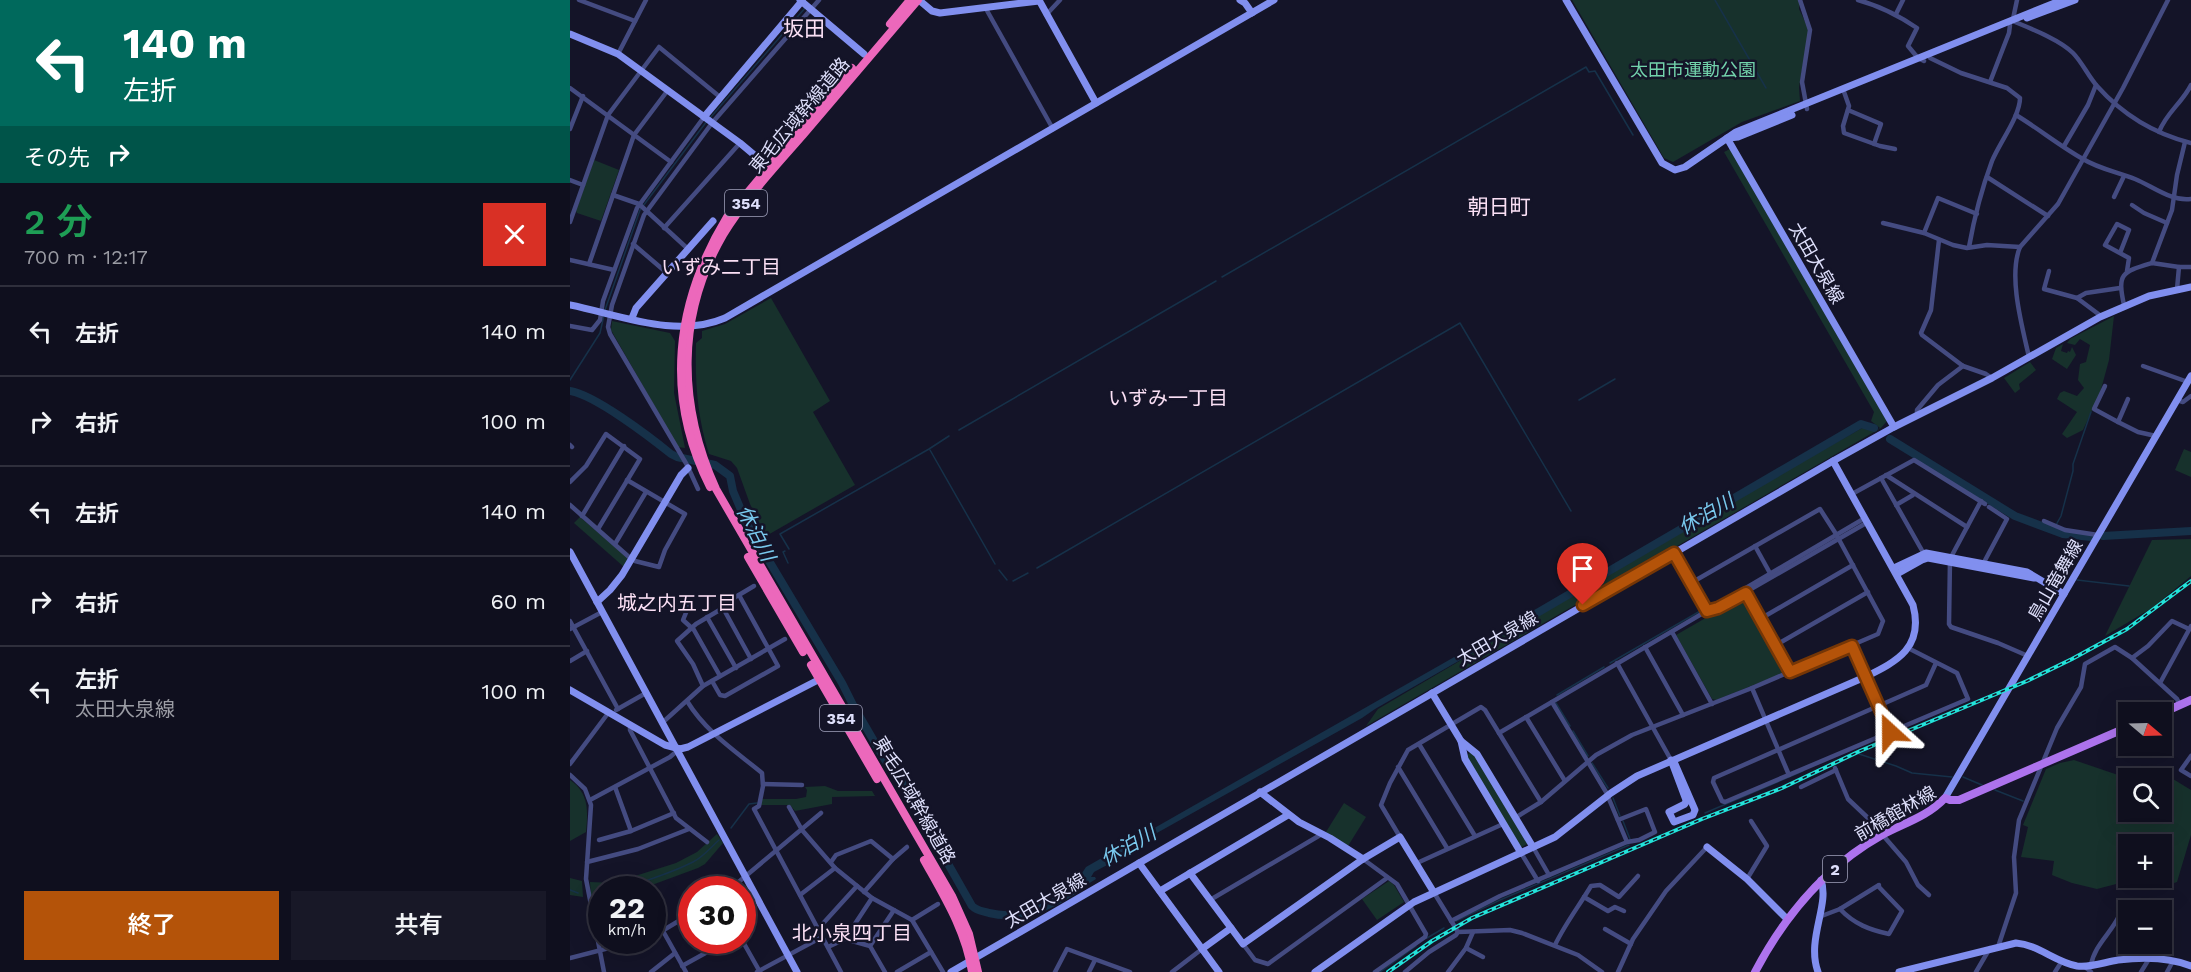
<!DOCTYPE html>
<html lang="ja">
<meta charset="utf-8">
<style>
:root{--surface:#0f0f1e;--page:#181827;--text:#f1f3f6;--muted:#9b9ca4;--line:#2f2f3c;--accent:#b45309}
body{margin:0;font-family:"Work Sans","Noto Sans JP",sans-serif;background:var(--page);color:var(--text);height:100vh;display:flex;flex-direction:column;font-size:22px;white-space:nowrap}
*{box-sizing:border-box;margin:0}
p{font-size:20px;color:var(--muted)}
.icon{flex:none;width:33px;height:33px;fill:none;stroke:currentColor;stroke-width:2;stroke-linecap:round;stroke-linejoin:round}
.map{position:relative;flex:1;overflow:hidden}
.sheet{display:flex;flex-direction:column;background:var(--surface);width:570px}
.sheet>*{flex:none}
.guide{background:#00695c;color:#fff;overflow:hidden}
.needle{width:39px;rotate:109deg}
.buttons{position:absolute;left:1548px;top:702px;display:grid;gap:12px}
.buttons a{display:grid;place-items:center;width:54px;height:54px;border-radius:0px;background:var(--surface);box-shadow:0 6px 24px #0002,0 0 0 2px var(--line);font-size:30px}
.speed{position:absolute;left:18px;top:876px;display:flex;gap:12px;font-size:30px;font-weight:700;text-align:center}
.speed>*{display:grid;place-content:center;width:78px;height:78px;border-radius:50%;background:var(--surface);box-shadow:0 6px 24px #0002,0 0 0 2px var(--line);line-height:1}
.speed small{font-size:15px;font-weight:400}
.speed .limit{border:9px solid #d22;background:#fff;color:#111}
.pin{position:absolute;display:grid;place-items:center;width:51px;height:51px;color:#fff;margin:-62px -26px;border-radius:50% 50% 50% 0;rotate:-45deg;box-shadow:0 0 6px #0007}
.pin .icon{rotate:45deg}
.me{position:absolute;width:66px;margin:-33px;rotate:336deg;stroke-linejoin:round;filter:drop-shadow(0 0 4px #0008)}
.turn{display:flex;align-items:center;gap:21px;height:126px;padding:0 24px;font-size:27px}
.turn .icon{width:78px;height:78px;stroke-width:2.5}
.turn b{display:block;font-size:42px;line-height:51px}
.then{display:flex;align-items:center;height:57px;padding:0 24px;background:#0003;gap:12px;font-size:22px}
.round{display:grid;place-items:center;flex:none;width:63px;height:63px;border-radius:0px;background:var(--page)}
.overview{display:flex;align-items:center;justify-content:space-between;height:102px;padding:0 24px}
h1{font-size:36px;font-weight:600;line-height:45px;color:#1e9e55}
.cta{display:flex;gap:12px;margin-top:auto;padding:12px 24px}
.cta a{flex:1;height:69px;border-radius:0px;background:var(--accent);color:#fff;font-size:24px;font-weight:600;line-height:69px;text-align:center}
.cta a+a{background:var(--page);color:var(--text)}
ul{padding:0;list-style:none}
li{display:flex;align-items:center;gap:18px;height:90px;padding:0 24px;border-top:2px solid var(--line)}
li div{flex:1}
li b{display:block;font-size:22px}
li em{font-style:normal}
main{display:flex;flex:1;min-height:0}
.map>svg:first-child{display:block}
.green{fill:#17312c;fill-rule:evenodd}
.water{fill:#163149}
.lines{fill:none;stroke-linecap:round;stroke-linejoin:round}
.stream{stroke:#163149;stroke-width:1.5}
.river{stroke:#163149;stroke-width:8}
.street{stroke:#444b81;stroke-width:4.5}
.secondary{stroke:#818fef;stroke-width:7}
.primary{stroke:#ad73ed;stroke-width:8}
.highway{stroke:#ec68bb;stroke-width:8}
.rail-casing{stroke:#22e3da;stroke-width:4}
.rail{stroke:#141428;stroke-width:1.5;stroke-dasharray:4.5;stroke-linecap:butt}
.route-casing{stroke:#753606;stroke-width:15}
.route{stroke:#b45309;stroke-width:10}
.labels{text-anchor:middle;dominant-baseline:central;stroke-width:5;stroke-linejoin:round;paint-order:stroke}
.shield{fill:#141428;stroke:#a1a2bc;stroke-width:1.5}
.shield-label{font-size:16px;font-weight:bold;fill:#dedffb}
.park-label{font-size:18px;fill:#72d3ac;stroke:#141428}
.street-label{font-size:18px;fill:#dedffb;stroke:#141428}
.neighbourhood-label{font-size:20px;fill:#fbe0f5;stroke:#141428}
.water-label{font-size:20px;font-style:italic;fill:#79c9ee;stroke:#141428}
.quarter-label{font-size:21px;fill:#fbe0f5;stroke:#141428}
</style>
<main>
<section class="sheet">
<div class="guide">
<div class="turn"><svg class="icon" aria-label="left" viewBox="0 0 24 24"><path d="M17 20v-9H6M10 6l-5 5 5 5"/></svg><div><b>140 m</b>左折</div></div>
<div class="then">その先<svg class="icon" aria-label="right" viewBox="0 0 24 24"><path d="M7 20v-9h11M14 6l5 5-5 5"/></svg></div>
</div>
<div class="overview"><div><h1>2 分</h1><p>700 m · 12:17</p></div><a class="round" style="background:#d93025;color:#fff"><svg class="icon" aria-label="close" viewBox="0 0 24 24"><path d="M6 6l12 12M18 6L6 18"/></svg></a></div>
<ul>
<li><svg class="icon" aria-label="left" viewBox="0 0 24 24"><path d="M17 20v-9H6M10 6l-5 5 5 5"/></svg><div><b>左折</b></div><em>140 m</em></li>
<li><svg class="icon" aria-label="right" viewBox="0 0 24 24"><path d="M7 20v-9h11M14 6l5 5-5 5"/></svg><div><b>右折</b></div><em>100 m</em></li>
<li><svg class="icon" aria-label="left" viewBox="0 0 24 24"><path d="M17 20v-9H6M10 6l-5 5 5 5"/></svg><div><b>左折</b></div><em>140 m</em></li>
<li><svg class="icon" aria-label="right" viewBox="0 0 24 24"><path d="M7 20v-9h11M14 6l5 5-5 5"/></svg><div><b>右折</b></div><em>60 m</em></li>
<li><svg class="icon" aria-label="left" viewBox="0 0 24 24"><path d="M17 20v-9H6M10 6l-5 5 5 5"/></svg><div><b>左折</b><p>太田大泉線</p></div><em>100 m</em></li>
</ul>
<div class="cta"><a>終了</a><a>共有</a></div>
</section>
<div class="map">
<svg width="1621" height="972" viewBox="0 0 1621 972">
<rect width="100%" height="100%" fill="#141428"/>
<g class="green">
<path d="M1002,0H1230L1229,9L1239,30L1229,87L1230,101L1172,122L1103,162L1094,158Z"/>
<path d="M1160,149L1317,421L1311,428L796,726L808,709L1160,502L1294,427L1305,431L1310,428L1301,421L1304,412L1154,152Z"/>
<path d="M24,160L49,170L31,221L7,213L6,211Z"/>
<path d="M201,298L260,401L243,412L285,485L196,536L180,504L167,468L161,461L139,454C127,416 125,382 126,343L132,338V331L155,324Z"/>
<path d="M1544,316L1539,360L1530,393L1513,430L1497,438L1492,434L1507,412L1487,399L1490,393L1494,391L1507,396L1514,388L1508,380L1510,364L1516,362L1520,345L1510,339L1505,345L1497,343L1500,339Z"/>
<path d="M42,321L100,333L105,341L104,393L115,448L108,447L41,330Z"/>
<path d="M1493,344L1491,351L1497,353L1498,351L1500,352L1502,347L1506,355L1497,369L1482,359L1486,348Z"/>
<path d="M1460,362L1466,370L1449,384L1450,389L1445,393L1434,378Z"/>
<path d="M1614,449L1621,452V477L1605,470Z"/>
<path d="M10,517L57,557L58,562L54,567L4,523Z"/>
<path d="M1621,539V576L1582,608L1535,636L1582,540Z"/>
<path d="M1174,596L1217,669L1216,672L1146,700L1142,699L1106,635Z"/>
<path d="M901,752L905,755L959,843L950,848L896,756Z"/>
<path d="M1504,760L1548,775L1584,778H1558V812H1592V779H1603L1621,790V835L1607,882L1598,885L1584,884L1565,886L1550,883L1527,889L1502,883L1482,875L1484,861L1451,857L1458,827L1453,825L1476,769L1490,763ZM1558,844H1592V878H1558Z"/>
<path d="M0,780C19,793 18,811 16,832L0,841Z"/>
<path d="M255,786L268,791H302L305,796L262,797V804L225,811L220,805H191V799H226L236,797L237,790L235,787Z"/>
<path d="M774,803L796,817L778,846L756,832Z"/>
<path d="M147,834L153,843L135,864L128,868L71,889L32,890L31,897H21L20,882L43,883L106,863L127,852Z"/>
<path d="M0,878L12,881L13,897L0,895Z"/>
<path d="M819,881L824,885L834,902L807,920L792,899Z"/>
</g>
<path class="water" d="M951,619L953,624L805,709L792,718L578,838L569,848L524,872L521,877H525L526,879L502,894H498L516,867Z"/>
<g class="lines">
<g class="stream">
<path d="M1145,0L1196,88"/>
<path d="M140,118L235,8"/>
<path d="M652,277L1016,67L1019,72L1025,71L1063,135"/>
<path d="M35,310L70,210L137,121"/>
<path d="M0,380L30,333L34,315"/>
<path d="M1009,400L1045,379"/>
<path d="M389,430L646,281"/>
<path d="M360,450L425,564"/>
<path d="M1486,525L1491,516L1503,471V464L1521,412"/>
<path d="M219,549L210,534L359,449L379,436"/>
<path d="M215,551L213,552L218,563"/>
<path d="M467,568L890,323L1001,511"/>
<path d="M429,570L437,580"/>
<path d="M1507,580L1559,586"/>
<path d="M443,581L458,573"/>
<path d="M1040,663L1132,610"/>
<path d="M987,695L1034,667"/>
<path d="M986,703L1000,726"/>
<path d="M1003,731L1018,756"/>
<path d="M1289,754L1326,766L1342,773L1382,777"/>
<path d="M1022,763L1038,788"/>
<path d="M1393,777L1412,785"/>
<path d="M1425,790L1453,801"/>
<path d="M1043,798L1050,816"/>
<path d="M1135,813L1233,771"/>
<path d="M1053,821L1060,839"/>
<path d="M161,828L179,804L187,803"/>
<path d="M0,890L8,893"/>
<path d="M51,890C75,880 100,874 123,862C133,857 141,847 149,840"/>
<path d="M886,921L930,900L1059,845"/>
<path d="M857,938L874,928"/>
<path d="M810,972L846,946"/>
</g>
<g class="river">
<path d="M0,391C25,395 80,437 101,454L107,457L145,465L160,476L163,491L177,524L272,683L283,705L315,760L331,781L402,906C407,911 413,911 419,913C452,921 481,906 507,888"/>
<path d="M1320,439L1445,516L1493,534L1521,537"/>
<path d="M1533,536L1621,531"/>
<path d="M943,627L1291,424L1304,428"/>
</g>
<g class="street">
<path d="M9,0L65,21"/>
<path d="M1230,0L1240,30L1232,82L1237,109"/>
<path d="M1288,0C1310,6 1328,15 1347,28L1338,46L1348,58L1354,61"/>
<path d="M415,7L483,129"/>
<path d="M1326,14L1333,0"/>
<path d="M476,15L490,0"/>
<path d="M1443,19L1447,0"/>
<path d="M1445,22C1462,29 1490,40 1503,53C1512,62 1518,76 1527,86C1552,114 1585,134 1621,143"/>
<path d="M48,54L76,0"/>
<path d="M1360,58L1391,73L1437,88L1450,98C1450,116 1430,142 1422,161C1412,188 1404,219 1399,247"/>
<path d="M1420,82L1439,33L1440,25"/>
<path d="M0,88L101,162"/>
<path d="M1273,89L1279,106L1273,126L1274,133L1310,146L1325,149"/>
<path d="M1278,110L1311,124L1304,144"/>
<path d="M1446,115C1469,129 1490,146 1513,159C1529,169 1548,172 1565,179C1582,186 1602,202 1621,199"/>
<path d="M0,129L13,96"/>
<path d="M1589,132C1596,113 1612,103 1621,85"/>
<path d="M1494,146L1518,105L1526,85"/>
<path d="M1417,177L1478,216"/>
<path d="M0,180L13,185"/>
<path d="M43,195L69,204L118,249"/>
<path d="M1544,197L1554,176"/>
<path d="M1562,205L1574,213L1597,223"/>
<path d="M0,222L38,115L89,47L150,97"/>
<path d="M1313,223L1354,233L1383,245L1397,248L1417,245L1450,247"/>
<path d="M94,228L170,143"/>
<path d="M1354,233L1368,198L1407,214"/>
<path d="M1369,240L1361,310L1351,333L1352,335L1393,366L1416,374L1422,378"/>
<path d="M63,244L97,273"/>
<path d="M1550,253L1559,230L1547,224L1535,245L1559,258L1557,271"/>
<path d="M0,260L44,270"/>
<path d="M1582,263L1609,267"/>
<path d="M19,264L64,135L98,90"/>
<path d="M1479,271L1474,289L1507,298"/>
<path d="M1607,289L1609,267H1621"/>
<path d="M1554,305C1547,273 1552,272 1582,263L1602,210L1607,175L1615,142"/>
<path d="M1531,316L1507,298L1516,293L1550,288"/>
<path d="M0,326L22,330L30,320L33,301L67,208L134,117"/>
<path d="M1459,357C1452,326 1438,276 1450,247L1488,204L1553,88L1598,0"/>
<path d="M1573,366L1618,382"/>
<path d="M1535,386L1524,409L1548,422"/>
<path d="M1558,399L1548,422L1568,432L1586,436"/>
<path d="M1607,400L1613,402L1621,396"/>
<path d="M1347,416V410L1368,385L1393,366"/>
<path d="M0,445L2,447"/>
<path d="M1316,475L1397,527"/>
<path d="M1311,478L1354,554"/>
<path d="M0,482L16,466L36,434L70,459L28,529"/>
<path d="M128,489L117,465L40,334L38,327L42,305L74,215L142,123L249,0"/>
<path d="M1282,494L1344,460L1415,504"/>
<path d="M1411,501L1380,559L1379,624L1381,627L1428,643L1458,656"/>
<path d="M0,505L59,557L65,561L89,567L95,550L115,514L57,480"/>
<path d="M1326,505L1343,495"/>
<path d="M12,516L54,446"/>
<path d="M1474,521L1495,530L1528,535"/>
<path d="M45,544L76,492"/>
<path d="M1185,546L1201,575"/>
<path d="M1104,553L1137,611"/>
<path d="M1412,566L1437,519L1419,507"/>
<path d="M1174,591L1220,672"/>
<path d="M120,603L113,620L124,630L150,676"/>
<path d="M153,608L181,659"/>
<path d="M1141,609L1148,608L1298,522"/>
<path d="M137,617L166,668"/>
<path d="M1190,619L1283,565"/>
<path d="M0,621L48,709"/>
<path d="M0,629L32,612"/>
<path d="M1102,632L1142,704"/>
<path d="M1206,645L1298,592"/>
<path d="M1282,646L1320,732"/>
<path d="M1075,647L1113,715"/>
<path d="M1338,648L1387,673L1398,699L1155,802L1152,801L1143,782L1144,778L1356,685L1366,663"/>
<path d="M1562,658L1578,646L1602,621L1619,629"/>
<path d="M0,661L17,651"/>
<path d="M1047,663L1101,760"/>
<path d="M142,681L150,695L155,696L208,666L169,595"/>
<path d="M1590,683L1621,626"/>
<path d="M133,686L123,664L107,641L126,624L153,608L152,605L184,586"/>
<path d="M1182,688L1219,775"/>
<path d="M117,701C136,732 164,750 192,773L193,786L189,806L184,809L271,972"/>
<path d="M982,702L1036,792L1057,842"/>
<path d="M46,710L76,693"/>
<path d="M956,717L995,781"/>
<path d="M92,723L133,686L215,639"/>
<path d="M60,725V730L106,818L137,842"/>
<path d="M929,733L1295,518"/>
<path d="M849,744L905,836"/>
<path d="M1621,756L1611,770L1621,776"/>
<path d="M0,764L39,712"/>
<path d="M828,767L877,848"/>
<path d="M1265,768L1278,799L1298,818L1336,862L1348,885L1359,895"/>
<path d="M0,775L15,789L21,805L16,879L34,972"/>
<path d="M193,784L232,785"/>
<path d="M45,787L61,831"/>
<path d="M1231,787L1266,770"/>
<path d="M20,800L100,757L107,751"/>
<path d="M219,807L232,830L265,868L302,898L342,920L373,972"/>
<path d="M945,818L971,802L1026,755L1062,735L1182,688L1308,634L1313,621L1266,534L1250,509L1121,583"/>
<path d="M830,837L811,805L820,783L838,750L911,707L915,710L971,802"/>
<path d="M29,840L61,831L104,813"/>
<path d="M963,847L979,875"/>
<path d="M951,853L968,881"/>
<path d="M793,859L827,884L856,934L855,937L805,972"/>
<path d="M17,862L68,849L119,829"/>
<path d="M261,862L266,855L301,841L323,859"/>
<path d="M847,863L933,824"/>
<path d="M1177,879L1197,846L1181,821"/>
<path d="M79,888L80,890"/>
<path d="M159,890L251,813"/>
<path d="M863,891L888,932"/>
<path d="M294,892L323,859L337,847"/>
<path d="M230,895L265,868"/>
<path d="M1014,897L1038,911L1045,907L1054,911"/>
<path d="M82,898L93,931L116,972"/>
<path d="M640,900L752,834"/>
<path d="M1270,909C1284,924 1300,930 1319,934L1332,911L1308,886"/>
<path d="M1249,917L1270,909L1309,885"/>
<path d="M342,920L368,904"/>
<path d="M881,921L930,896L1057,842L1069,840L1085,832L1076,809L1048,820"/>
<path d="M248,929L287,886"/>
<path d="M1035,929L1061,944"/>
<path d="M82,937L122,913"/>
<path d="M275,939L302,898"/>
<path d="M172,940L190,972"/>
<path d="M673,944L685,960L698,964L817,878"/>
<path d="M985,945C995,924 1009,906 1021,886L1030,885L1049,897L1068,876"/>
<path d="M258,947L275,939L300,946"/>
<path d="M1428,947L1446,893L1444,857L1449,820L1487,728L1511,687L1515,664L1545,647L1562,658L1607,699L1610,705"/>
<path d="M896,948L913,957"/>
<path d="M0,958L70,940"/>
<path d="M1585,959L1587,944"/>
<path d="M1521,965C1524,946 1541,933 1549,916"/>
<path d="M112,966L159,940"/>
<path d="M1514,966L1521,972"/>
<path d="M81,972L105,953"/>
<path d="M187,972L252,937"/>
<path d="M315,972L300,946L324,910"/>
<path d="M327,972L361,952"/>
<path d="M485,972L497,949L560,972"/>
<path d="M519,972L525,960"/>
<path d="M602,972L632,949"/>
<path d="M835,972L859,952L886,935L888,932L940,930L952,933L1008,955L1032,972"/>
<path d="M878,972L896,948L903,932"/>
<path d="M1048,972L1063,939L1096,891L1137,847"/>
<path d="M1406,972L1420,948"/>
<path d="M1485,972L1492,961"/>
<path d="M1571,972L1579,959"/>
<path d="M1597,972L1603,961"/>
</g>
<g class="secondary">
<path d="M230,0L294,54"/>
<path d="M349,0L362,11L370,13L469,1"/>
<path d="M469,0L526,103"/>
<path d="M670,0L675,3L682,13"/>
<path d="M996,0L1092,163L1105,170L1115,167L1166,132L1492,0"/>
<path d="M1457,18L1505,0"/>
<path d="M0,34L48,54L170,143L201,169"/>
<path d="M134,117L232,1"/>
<path d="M1157,138L1324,427"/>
<path d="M1159,138L1168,137L1222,115"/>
<path d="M0,305C50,315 106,339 155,318L704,0"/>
<path d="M62,318L66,308L143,221"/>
<path d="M0,552L227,972"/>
<path d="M1324,568L1356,553L1457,572L1494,594"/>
<path d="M1327,574L1352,560L1358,558L1464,578"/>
<path d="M27,602L40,590L52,575L111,475L118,468"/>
<path d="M0,690L95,745L110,749L118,747L252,678"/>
<path d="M862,693L891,741L907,754L963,847"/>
<path d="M891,741L895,759L951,853"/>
<path d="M1101,760L1105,764L1125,810L1123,815L1104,822L1099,812L1115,804L1116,800Z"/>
<path d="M690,792L729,822L760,838L793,859"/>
<path d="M1375,798L1621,376"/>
<path d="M1137,847L1177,879L1217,919"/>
<path d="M569,863L649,972"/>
<path d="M620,873L673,944L793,859L830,837L863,891"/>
<path d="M590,891L718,815"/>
<path d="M632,949L661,928"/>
<path d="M381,972L1263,461L1324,427L1422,378L1530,317L1579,296L1621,287"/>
<path d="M745,972L844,902L985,837L1041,793L1067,776L1295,677C1328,661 1354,647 1343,605L1263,461"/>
<path d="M1248,972C1236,939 1260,905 1251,880"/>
<path d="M1329,972L1446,943C1469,945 1485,962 1507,966C1520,968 1535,962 1548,960C1572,957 1599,957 1621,966"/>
</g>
<g class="primary">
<path d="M1592,713L1621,700"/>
<path d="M1185,972C1215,915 1255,867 1312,835C1334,823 1357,817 1375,798L1380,800H1389L1558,727"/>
</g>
<g class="highway">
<path d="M348,0C310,45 271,90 233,135C205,167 175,199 153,235C106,316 108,405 146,489L382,896L399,934L408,972"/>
<path d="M320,24L340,0"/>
<path d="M140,487C94,396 105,303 157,217L282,68"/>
<path d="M178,557L233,652"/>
<path d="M241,665L307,779"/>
<path d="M354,860C374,896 396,931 402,972"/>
</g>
<defs>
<path id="rail" d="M818,972L862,941L902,918L1132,819L1212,788L1290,751L1457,681L1502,659L1557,629L1621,581"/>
</defs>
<use href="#rail" class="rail-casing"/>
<use href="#rail" class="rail"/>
</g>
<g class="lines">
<defs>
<path id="route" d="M1013,605L1104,553L1137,611L1148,608L1176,593L1220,672L1282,646L1320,732"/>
</defs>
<use href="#route" class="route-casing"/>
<use href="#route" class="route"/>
</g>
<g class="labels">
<g class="shield">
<rect x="155" y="190" width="42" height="26" rx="4.5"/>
<rect x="250" y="705" width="42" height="26" rx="4.5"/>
<rect x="1253" y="856" width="24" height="26" rx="4.5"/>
</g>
<g class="shield-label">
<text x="176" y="203">354</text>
<text x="271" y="718">354</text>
<text x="1265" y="869">2</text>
</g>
<g class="park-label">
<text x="1123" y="69">太田市運動公園</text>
</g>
<g class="street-label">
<text transform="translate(229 115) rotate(-50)">東毛広域幹線道路</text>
<text transform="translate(1247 263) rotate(60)">太田大泉線</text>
<text transform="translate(1485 580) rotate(-60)">鳥山竜舞線</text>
<text transform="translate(927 638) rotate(-30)">太田大泉線</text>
<text transform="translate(345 800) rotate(60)">東毛広域幹線道路</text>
<text transform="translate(1325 813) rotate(-30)">前橋館林線</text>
<text transform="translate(475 900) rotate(-30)">太田大泉線</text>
</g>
<g class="neighbourhood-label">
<text x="151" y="267">いずみ二丁目</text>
<text x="598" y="398">いずみ一丁目</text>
<text x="107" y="603">城之内五丁目</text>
<text x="282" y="933">北小泉四丁目</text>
</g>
<g class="water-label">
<text transform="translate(1136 514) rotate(-30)">休泊川</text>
<text transform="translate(186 533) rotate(63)">休泊川</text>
<text transform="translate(558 846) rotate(-30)">休泊川</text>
</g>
<g class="quarter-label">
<text x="234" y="28">坂田</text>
<text x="929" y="206">朝日町</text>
</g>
</g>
</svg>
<div class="buttons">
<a><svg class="needle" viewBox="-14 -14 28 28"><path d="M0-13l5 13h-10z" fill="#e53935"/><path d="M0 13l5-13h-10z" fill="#9b9ca4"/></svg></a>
<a><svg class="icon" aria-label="search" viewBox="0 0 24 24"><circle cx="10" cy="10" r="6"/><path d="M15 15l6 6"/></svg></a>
<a>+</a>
<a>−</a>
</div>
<div class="speed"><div>22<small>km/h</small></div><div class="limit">30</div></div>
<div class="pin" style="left:1013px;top:605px;background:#d93025"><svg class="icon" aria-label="arrive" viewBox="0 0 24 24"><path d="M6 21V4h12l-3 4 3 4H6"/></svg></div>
<svg class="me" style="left:1320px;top:732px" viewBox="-20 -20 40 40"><path d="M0-17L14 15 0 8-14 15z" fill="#b45309" stroke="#fff" stroke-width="4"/></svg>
</div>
</main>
